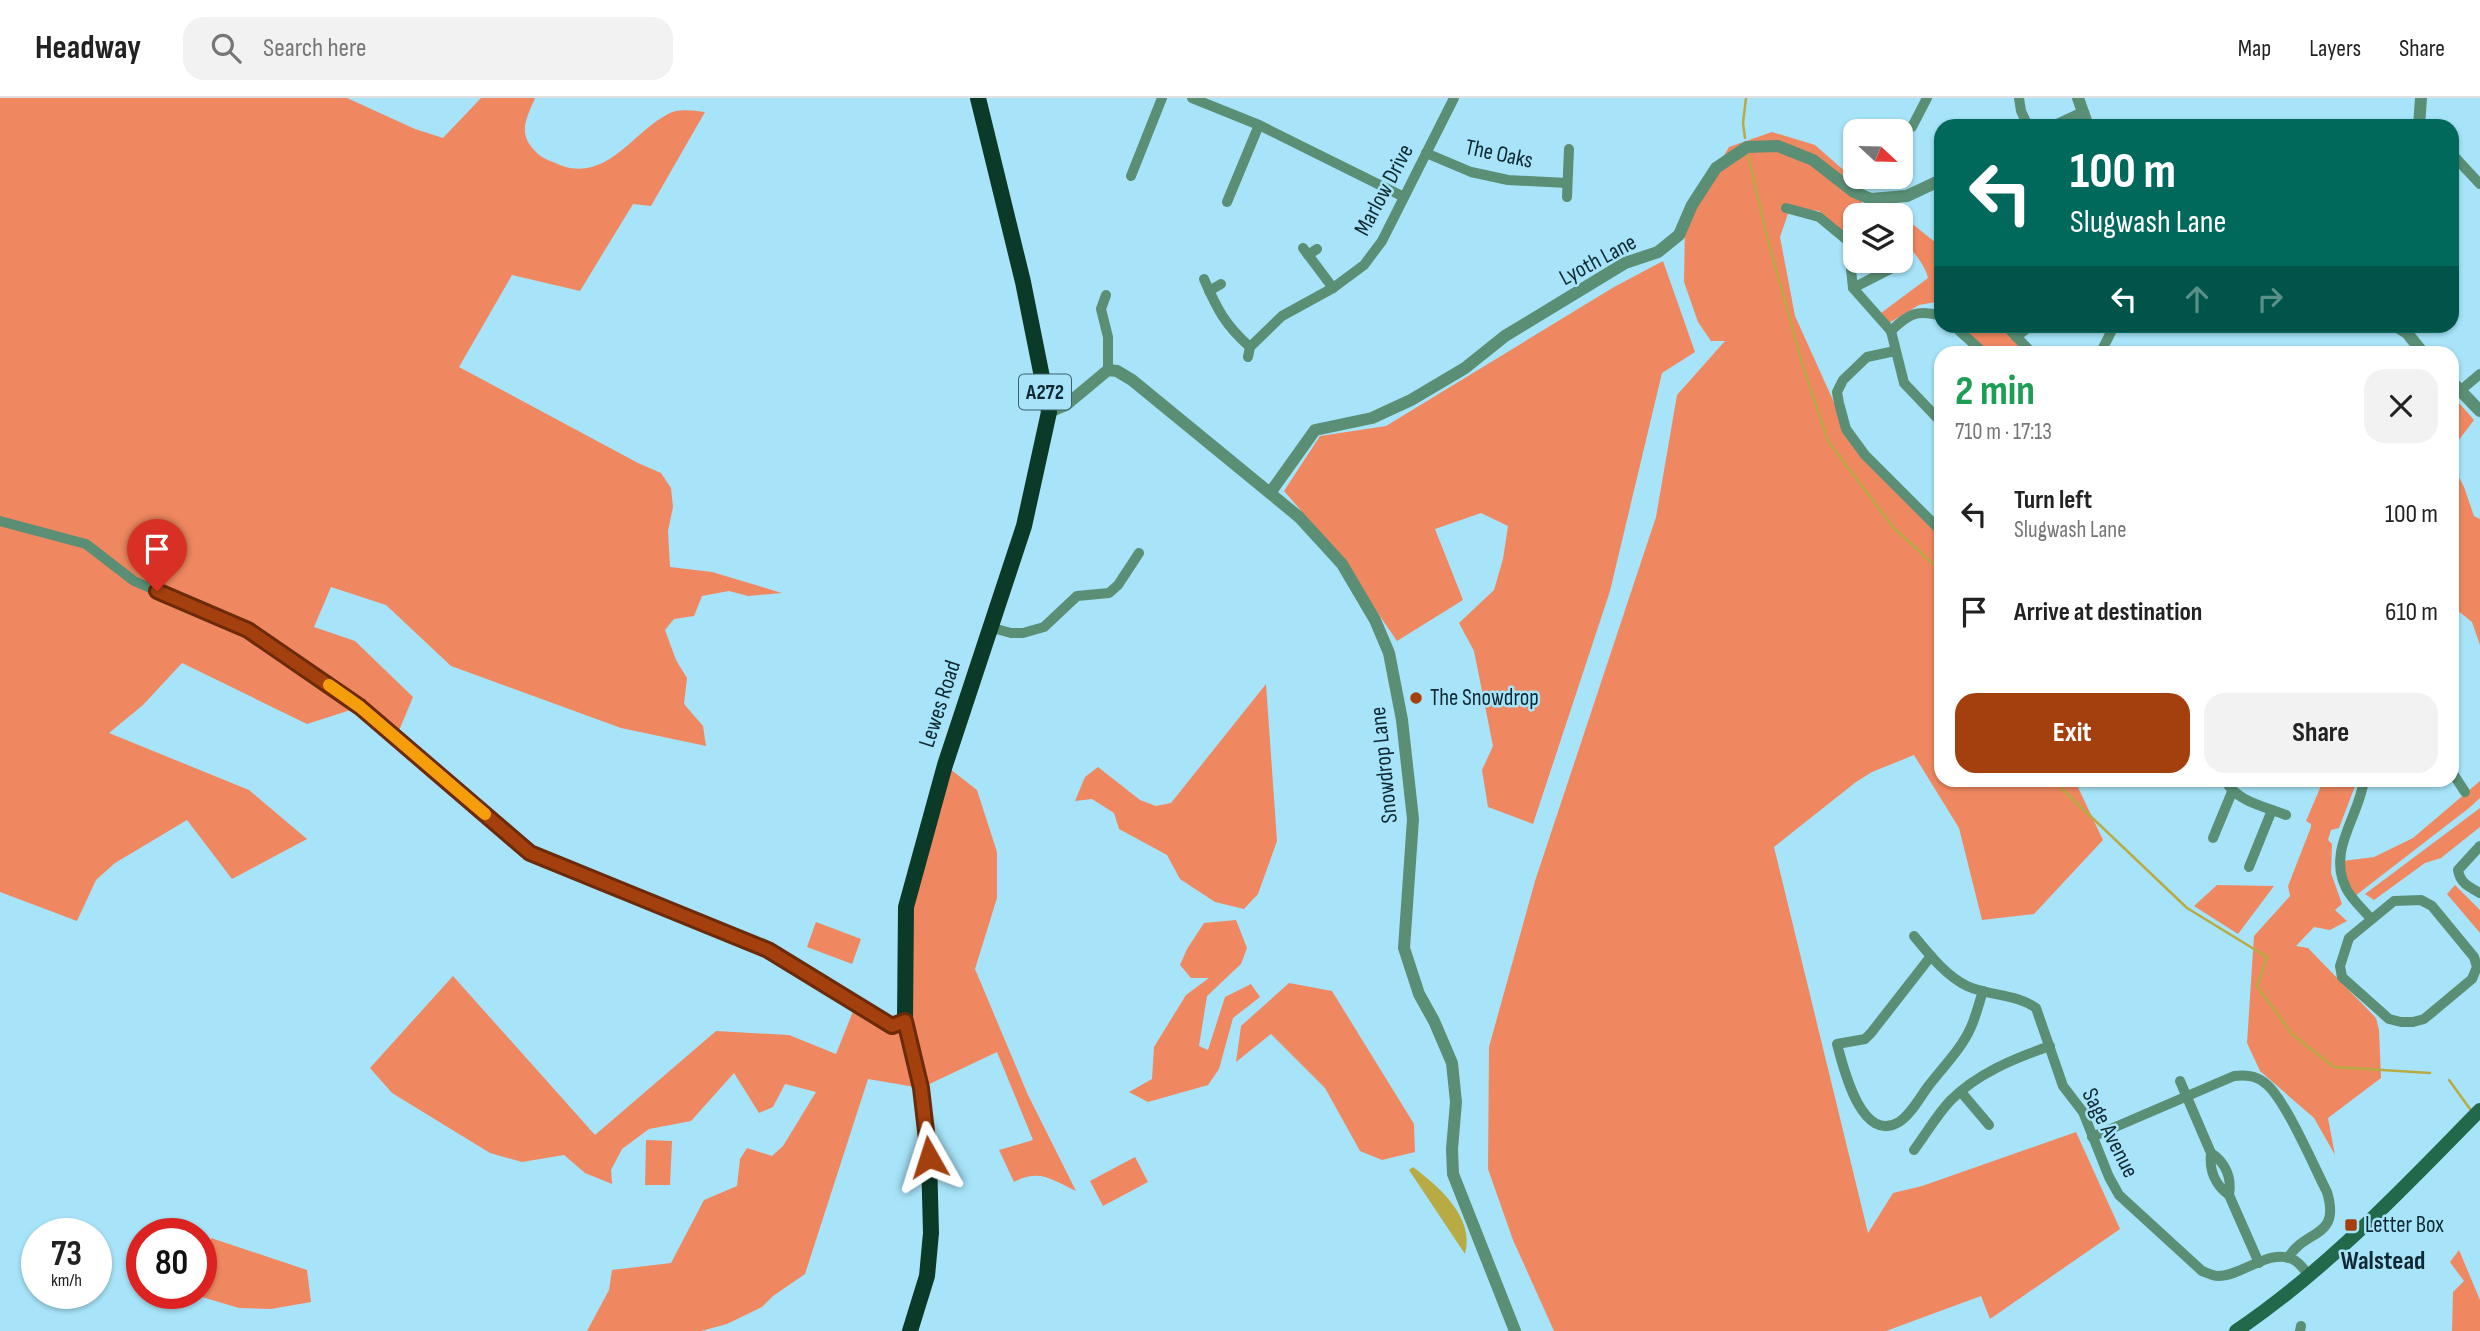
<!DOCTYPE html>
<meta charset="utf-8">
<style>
:root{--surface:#fff;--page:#f2f2f2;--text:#222;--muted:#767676;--line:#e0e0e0;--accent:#a4400e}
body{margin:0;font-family:"Sofia Sans Condensed",sans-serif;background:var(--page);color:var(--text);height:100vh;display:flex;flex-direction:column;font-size:26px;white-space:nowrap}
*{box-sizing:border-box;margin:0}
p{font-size:23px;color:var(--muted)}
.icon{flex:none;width:38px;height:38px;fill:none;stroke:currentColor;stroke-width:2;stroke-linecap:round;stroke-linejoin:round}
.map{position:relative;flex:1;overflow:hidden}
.sheet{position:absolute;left:1934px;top:248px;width:525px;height:441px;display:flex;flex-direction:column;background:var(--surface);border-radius:21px;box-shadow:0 2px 5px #0004}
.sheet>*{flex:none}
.guide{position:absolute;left:1934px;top:21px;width:525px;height:214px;border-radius:21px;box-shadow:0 2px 5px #0004;background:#00695c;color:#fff;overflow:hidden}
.needle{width:46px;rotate:112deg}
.fabs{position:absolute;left:1843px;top:21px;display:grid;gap:14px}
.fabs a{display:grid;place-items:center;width:70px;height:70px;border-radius:14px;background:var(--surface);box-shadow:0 2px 5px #0004;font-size:35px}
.speed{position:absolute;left:21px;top:1120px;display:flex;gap:14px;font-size:35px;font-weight:700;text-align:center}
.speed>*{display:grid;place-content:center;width:91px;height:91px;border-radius:50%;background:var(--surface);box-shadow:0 2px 5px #0004;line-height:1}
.speed small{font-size:18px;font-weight:400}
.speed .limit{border:10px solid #d22;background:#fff;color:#111}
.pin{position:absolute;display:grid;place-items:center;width:60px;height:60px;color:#fff;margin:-72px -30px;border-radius:50% 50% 50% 0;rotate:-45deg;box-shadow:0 0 7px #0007}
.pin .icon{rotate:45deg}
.me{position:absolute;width:77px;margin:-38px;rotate:354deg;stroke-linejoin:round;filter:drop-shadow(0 0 5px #0008)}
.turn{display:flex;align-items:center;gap:24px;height:147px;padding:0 21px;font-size:32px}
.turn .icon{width:91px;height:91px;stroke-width:2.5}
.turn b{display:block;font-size:49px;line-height:60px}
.lanes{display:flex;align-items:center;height:66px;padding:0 21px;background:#0003;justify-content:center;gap:35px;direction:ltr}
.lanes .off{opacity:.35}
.round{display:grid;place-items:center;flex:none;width:74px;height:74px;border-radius:21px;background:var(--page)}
.summary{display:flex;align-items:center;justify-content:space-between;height:119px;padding:0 21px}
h1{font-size:42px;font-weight:700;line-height:52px;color:#1e9e55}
.cta{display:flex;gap:14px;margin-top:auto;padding:14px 21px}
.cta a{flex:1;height:80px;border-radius:21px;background:var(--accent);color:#fff;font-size:28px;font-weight:700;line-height:80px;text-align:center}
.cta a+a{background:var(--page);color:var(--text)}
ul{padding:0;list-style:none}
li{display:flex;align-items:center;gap:21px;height:98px;padding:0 21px}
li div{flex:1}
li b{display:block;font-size:26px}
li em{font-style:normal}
header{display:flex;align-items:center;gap:42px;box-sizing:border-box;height:98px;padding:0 35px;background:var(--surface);border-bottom:2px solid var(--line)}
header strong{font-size:33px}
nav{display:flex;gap:38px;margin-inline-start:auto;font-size:24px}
.search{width:490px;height:63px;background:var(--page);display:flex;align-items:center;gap:18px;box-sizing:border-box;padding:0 24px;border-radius:21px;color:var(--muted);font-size:26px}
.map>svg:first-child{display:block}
.green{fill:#ef8860}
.water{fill:#b9ab43}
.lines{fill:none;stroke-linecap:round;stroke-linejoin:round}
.stream{stroke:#b9ab43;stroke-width:2.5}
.minor{stroke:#5a8f75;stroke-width:10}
.tertiary{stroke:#5a8f75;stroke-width:12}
.secondary{stroke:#22684a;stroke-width:14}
.trunk{stroke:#0c3a28;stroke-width:16}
.route-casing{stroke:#6b2a09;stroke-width:18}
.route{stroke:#a4400e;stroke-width:12}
.slow{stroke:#f59e0b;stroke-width:12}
.poi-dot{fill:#a4400e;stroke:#a7e4f9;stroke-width:2.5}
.labels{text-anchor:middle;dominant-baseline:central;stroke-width:5;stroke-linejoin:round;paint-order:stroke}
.shield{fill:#a7e4f9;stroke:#3d606d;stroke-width:2}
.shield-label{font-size:21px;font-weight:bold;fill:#102831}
.street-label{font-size:23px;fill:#102831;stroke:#a7e4f9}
.poi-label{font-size:23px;fill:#102831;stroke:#a7e4f9;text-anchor:start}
.quarter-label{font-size:26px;font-weight:bold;fill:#102831;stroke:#a7e4f9}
</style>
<header>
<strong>Headway</strong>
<div class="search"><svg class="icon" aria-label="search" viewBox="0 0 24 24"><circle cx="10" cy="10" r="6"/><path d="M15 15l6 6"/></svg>Search here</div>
<nav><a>Map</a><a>Layers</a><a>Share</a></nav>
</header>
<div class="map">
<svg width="2480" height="1233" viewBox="0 0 2480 1233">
<rect width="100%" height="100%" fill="#a7e4f9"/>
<g class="green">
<path d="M0,0H347L415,31L443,40L481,0H535C526,22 517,35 536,54C543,61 551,63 560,67C606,85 633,34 668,16C678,10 694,13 705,14L651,108L633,106L580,193L512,177L459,269L638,365L661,375L671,390L673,409L668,433L670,469L712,474L782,495L748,498L729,493L702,498L694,518L674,521L665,532L676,562L687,580L684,606L703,628L706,648L621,630L451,568L386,507L331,489L314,529L355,543L413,599L396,640L360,609L307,626L182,565L143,607L109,635L249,692L307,741L232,781L187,722L115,765L96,782L77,823L0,794Z"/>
<path d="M1772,34L1815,47L1848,76L1862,104L1843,134L1819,113L1790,110L1780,139L1795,218L1846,331L1931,423L1941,412V682L2075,683L2103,742L2034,816L1982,822L1959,730L1914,657L1872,674L1856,684L1774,749L1868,1135L1893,1095L1922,1088L2076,1034L2120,1131L1990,1221L1981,1198L1886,1233H1554L1513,1142L1488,1071L1489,949L1535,783L1656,419L1677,297L1725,243H1711L1698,224L1684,184L1685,125L1729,49Z"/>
<path d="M1901,123L1910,124L1941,149V203L1919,207L1889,225L1881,215L1928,180C1922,156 1901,150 1901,123Z"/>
<path d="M1663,163L1695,254L1662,275L1610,493L1533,726L1488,709L1482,672L1493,648L1474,553L1459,525L1494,492L1503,461L1508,428L1481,415L1435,431L1463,502L1397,543L1331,447L1284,393L1320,338L1386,328L1614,189Z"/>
<path d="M1961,228H2002L2028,255H1990Z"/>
<path d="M2452,297L2474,322L2452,351Z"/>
<path d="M2452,366L2464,389L2474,418L2480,421V547L2472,524L2452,508Z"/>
<path d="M1266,586L1277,743L1258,796L1244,811L1215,804L1180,781L1167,757L1119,731L1114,715L1092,701L1075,703L1085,679L1098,669L1140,702L1156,708L1171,705Z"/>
<path d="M945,667L977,692L997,754V800L975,871L1028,997L1076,1093C1053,1082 1039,1070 1014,1084L999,1052L1033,1042L997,954L921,990L868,981L805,1176L773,1198L762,1209L727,1226L701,1233H587L609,1192L612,1172L671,1165L704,1102L737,1088L740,1061L747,1050L772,1058L783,1048L816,994L785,986L773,1009L759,1015L734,975L691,1023L649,1031L622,1051L611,1072L612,1086L585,1075L564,1057L522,1064L490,1055L392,995L370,970L453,878L595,1037L716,933L789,937L836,956L856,906L892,928L905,923L906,809Z"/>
<path d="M2323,683H2357L2339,730L2331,732L2328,742L2332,746L2331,775L2342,806L2335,812L2347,823L2330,832L2314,829L2296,848L2308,850L2376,920L2379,932L2381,980L2328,1020L2335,1057L2314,1020L2260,973L2247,945L2254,838L2290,798L2288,788L2311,729V726L2306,723Z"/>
<path d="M2480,683V700L2469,710L2355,798L2350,791L2343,763L2374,759L2413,740Z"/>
<path d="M2480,710V729L2441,760L2425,765L2374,802L2365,796Z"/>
<path d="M2217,787L2274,788L2238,836L2194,808Z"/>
<path d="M2455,787L2480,812V835L2447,796Z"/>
<path d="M1236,822L1247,850L1241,866L1207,898L1199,948L1208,952L1225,899L1251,886L1260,899L1233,920L1219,971L1208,987L1148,1004L1129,994L1152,981L1154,949L1186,897L1209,880H1191L1180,867L1187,851L1204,825Z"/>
<path d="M816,824L861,841L852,866L807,849Z"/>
<path d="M1289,885L1332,893L1414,1026L1415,1054L1382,1062L1360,1053L1325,990L1271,936L1236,964L1241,928Z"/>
<path d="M646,1042L672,1043L670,1087H645Z"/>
<path d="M1135,1059L1148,1084L1103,1108L1090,1083Z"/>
<path d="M211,1140L307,1172L311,1204L271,1211L239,1210L202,1199Z"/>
<path d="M2459,1152L2480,1202V1233H2452L2453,1194L2464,1183L2450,1164Z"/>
</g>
<path class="water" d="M1413,1069C1439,1089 1475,1119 1465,1156L1409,1072Z"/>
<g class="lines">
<g class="stream">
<path d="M1745,40L1743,25L1746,0"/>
<path d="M1748,58L1768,142L1802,265L1828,343L1894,430L1941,473"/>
<path d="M2058,682L2062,691L2187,810L2267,859L2257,888L2292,936L2334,969L2430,975"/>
<path d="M2449,982L2470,1011"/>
</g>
<g class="minor">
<path d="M1192,0L1259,27L1404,99"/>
<path d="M2019,0L2021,13L2028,28"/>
<path d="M1861,33L1912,29L1927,0"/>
<path d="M1426,55L1471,74L1508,82L1567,85"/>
<path d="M2452,56L2480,86"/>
<path d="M1131,78L1162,0"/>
<path d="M1567,99L1569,51"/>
<path d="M1227,104L1259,27"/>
<path d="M1786,110L1819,119L1848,143L1853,190L1891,233"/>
<path d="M1303,150L1333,190"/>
<path d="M1308,157L1317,151"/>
<path d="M1204,181C1217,211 1225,227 1250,249"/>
<path d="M1853,190L1900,166"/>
<path d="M1209,193L1221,186"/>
<path d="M1106,197L1101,211L1108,239V272"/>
<path d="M1954,228L1985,256"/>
<path d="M2006,228L2033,256"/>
<path d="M1891,233L1904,285L1941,324"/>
<path d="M1891,233C1908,216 1917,211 1941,218"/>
<path d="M2407,235L2415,228"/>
<path d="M2016,239L2030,228"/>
<path d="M1895,253L1867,259L1843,282L1837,294L1839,305L1846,331L1865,357L1941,433"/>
<path d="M2100,256L2114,228"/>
<path d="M1248,259L1250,249L1282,218L1333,190L1364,167L1382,143L1454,0"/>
<path d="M2461,292L2480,276"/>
<path d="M0,423L86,446L134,483L248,532L360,609L530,755L768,852L892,928L905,923"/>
<path d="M989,529L1011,535H1023L1044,529L1077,498L1109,495L1118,487L1139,455"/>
<path d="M2452,674L2465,694"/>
<path d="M2225,682C2237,704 2264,708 2286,717"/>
<path d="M2364,682C2359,719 2327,752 2346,790C2351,801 2363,811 2371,821"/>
<path d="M2213,740L2232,694"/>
<path d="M2480,748L2458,772C2460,785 2469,789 2480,795"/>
<path d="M2249,769L2272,712"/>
<path d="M2421,802L2432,808L2474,859L2477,869L2472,881L2424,921L2413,924H2401L2389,921L2342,879L2340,868L2349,840L2394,803Z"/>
<path d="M1914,838C1929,856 1946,878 1967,888C1989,898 2017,896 2036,910L2063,988L2083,1014L2109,1079L2119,1097L2202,1173C2207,1175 2213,1178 2218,1178C2243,1178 2270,1149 2294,1162C2300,1165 2305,1173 2310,1178"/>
<path d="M1931,858L1871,935L1865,941L1837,946C1843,968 1861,1047 1899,1024C1911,1017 1921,997 1930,986C1944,968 1962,950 1971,929C1976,918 1979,905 1983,893"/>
<path d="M2180,983L2211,1055C2209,1072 2215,1087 2229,1097L2259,1165"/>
<path d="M1961,994L1989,1027"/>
<path d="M2092,1039L2234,978C2245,977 2255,977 2265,985C2285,1000 2314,1069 2327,1094C2341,1141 2306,1130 2288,1160"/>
<path d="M1914,1052C1926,1036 1936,1018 1950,1003C1976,976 2015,960 2050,948"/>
<path d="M2211,1055C2226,1065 2232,1080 2229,1097"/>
<path d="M2300,1233L2301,1228"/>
</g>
<g class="tertiary">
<path d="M2078,0L2088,28"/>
<path d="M2055,28L2083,15"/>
<path d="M2419,28L2421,0"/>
<path d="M2396,228L2407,235L2424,256"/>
<path d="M2452,284L2480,313"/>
<path d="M1049,314L1066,307L1108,272L1117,273L1132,282L1299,419L1342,466L1375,522L1389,555L1402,622L1413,721L1404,850L1419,896L1434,923L1452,965L1456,1004L1452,1051L1453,1076L1515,1233"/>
<path d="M1270,395L1315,332L1372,320L1411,302L1465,270L1505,238L1625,165L1658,154L1679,137L1692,107L1716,70L1747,49L1778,48L1813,62L1854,94L1871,101L1907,98L1941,82"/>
</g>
<path class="secondary" d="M2236,1233C2328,1171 2403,1090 2480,1012"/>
<path class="trunk" d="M910,1233L927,1178L931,1135L929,1059L921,990L905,923L906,809L945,667L1024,428L1049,314L1023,184L978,0"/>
</g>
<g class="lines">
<defs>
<path id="route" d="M157,493L248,532L360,609L530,755L768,852L892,928L905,923L921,990L929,1059"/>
</defs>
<use href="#route" class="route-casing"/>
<use href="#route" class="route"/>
<path class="slow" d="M329,587L360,609L485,716"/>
</g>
<g class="poi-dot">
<circle cx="1416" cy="600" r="7"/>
<rect x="2344" y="1120" width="14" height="14" rx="3.5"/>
</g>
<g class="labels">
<rect class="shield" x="1019" y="276.5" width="52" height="35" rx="5"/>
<g class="shield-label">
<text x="1045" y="294">A272</text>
</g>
<g class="street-label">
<text transform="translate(1499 56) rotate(12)">The Oaks</text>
<text transform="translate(1384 92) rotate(-62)">Marlow Drive</text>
<text transform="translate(1598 162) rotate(-28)">Lyoth Lane</text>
<text transform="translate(940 606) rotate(-72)">Lewes Road</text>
<text transform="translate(1384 667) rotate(-96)">Snowdrop Lane</text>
<text transform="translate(2110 1035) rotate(63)">Sage Avenue</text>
</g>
<g class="poi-label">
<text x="1430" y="600">The Snowdrop</text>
<text x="2365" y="1127">Letter Box</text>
</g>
<g class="quarter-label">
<text x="2383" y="1163">Walstead</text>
</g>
</g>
</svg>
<div class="fabs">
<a><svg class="needle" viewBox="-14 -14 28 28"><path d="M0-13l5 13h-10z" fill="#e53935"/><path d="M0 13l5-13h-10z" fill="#767676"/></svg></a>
<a><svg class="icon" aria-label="layers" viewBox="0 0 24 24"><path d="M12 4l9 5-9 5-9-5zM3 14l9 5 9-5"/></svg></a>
</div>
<div class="speed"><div>73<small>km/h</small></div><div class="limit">80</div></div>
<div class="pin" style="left:157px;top:493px;background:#d93025"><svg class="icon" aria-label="arrive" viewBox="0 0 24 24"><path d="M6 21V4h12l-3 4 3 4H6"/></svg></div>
<svg class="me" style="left:929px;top:1059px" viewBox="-20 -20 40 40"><path d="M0-17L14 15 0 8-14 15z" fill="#a4400e" stroke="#fff" stroke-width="4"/></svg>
<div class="guide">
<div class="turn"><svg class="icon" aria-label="left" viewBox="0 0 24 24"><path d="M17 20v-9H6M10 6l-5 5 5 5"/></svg><div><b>100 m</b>Slugwash Lane</div></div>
<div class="lanes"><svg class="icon" aria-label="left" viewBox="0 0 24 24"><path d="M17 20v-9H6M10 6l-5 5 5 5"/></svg><svg class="icon off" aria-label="ahead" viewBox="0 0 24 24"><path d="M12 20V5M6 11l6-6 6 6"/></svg><svg class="icon off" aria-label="right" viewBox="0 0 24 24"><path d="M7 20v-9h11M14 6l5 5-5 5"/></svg></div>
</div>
<section class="sheet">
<div class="summary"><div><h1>2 min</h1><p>710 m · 17:13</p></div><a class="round"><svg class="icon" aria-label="close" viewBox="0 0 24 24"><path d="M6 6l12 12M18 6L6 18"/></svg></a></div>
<ul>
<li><svg class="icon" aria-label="left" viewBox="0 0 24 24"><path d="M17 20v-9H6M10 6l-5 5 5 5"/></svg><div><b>Turn left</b><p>Slugwash Lane</p></div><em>100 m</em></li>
<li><svg class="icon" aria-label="arrive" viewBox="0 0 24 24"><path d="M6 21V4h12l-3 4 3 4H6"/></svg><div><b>Arrive at destination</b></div><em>610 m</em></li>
</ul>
<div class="cta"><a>Exit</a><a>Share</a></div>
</section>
</div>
